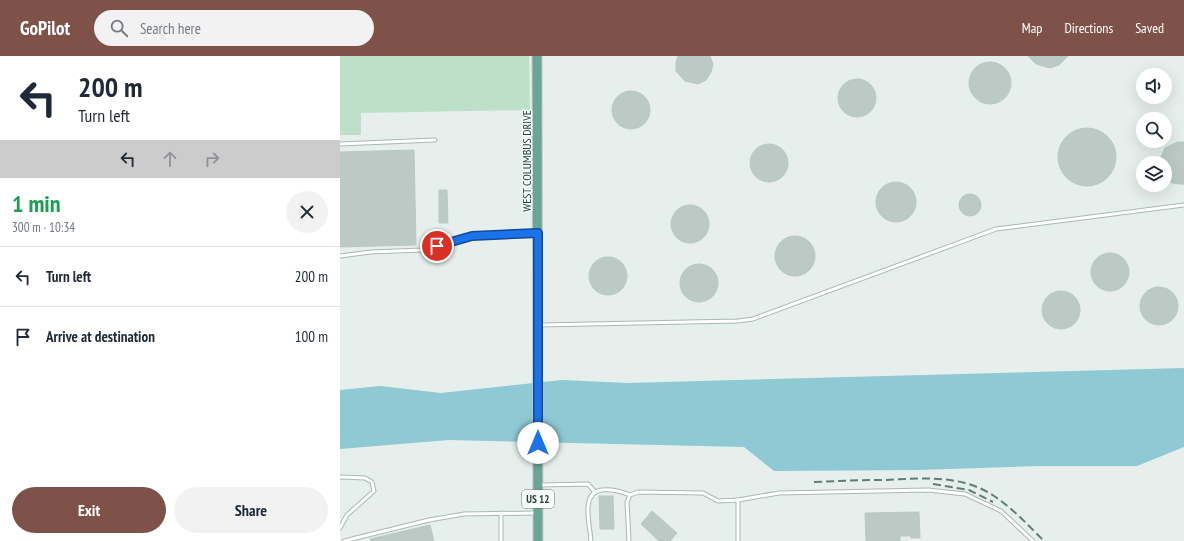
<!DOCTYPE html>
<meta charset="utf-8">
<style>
:root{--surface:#fff;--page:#f2f2f3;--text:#1f2937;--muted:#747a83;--line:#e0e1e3;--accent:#7f5249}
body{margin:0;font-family:"PT Sans Narrow",sans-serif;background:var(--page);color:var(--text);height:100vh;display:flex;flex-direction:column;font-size:15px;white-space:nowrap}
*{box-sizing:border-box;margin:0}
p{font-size:13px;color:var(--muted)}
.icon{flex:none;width:22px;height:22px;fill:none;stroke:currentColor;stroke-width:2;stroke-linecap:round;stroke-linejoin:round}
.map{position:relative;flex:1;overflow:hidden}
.drawer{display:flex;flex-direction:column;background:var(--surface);width:340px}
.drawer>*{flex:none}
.hud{background:#fff;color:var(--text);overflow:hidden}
.buttons{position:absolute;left:796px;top:12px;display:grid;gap:8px}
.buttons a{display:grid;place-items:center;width:36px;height:36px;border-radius:50%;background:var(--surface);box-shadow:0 4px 16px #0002;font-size:20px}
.pin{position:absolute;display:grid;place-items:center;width:34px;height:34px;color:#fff;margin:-17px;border:2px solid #fff;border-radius:50%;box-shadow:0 1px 4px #0007}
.me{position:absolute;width:44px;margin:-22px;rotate:0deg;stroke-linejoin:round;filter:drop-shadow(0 0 3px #0008)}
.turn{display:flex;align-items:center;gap:14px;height:84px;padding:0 12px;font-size:18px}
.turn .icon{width:52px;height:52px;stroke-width:2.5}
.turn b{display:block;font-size:28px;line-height:34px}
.lanes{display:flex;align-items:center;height:38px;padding:0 12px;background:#0003;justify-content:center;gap:20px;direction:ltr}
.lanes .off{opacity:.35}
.round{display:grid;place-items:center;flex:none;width:42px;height:42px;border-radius:21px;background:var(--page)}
.head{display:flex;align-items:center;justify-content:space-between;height:68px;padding:0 12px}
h1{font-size:24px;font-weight:700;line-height:30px;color:#1e9e55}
.button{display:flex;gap:8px;margin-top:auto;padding:8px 12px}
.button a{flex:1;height:46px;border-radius:24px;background:var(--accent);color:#fff;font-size:16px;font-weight:700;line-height:46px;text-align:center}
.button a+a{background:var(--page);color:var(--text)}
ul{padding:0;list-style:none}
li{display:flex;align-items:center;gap:12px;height:60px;padding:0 12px;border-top:1px solid var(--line)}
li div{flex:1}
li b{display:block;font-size:15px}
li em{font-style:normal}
header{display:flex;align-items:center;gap:24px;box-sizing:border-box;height:56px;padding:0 20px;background:var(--accent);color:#fff}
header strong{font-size:19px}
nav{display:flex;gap:22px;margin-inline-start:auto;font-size:14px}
.search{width:280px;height:36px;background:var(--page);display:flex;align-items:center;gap:10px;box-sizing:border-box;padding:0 14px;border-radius:22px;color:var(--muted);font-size:15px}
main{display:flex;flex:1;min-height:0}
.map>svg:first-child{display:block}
.green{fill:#bfe0c8}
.water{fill:#8ec9d4}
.building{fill:#bbcac4;stroke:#b8c9c2}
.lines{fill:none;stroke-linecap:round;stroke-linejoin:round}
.lane-casing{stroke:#a8b8b2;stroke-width:5}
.primary-casing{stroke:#c2cac8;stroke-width:11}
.lane{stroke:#fff;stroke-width:3}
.primary{stroke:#6aa596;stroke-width:9}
.rail{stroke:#5f7d75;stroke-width:2;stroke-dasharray:8 4;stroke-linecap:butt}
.route-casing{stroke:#114b97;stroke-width:10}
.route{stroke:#1a73e8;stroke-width:7}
.labels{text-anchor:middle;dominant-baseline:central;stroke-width:3;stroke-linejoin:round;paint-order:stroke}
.shield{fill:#f7fbf9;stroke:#637a73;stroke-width:1}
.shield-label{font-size:11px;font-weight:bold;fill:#24423a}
.street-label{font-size:12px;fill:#24423a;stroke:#f7fbf9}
</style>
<header>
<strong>GoPilot</strong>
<div class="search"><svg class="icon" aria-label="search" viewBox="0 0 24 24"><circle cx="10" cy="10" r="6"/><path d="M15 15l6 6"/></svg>Search here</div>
<nav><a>Map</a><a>Directions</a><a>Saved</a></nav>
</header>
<main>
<section class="drawer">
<div class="hud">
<div class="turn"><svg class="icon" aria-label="left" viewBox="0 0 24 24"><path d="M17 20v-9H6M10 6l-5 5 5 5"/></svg><div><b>200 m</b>Turn left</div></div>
<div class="lanes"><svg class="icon" aria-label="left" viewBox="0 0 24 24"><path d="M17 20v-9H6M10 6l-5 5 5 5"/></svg><svg class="icon off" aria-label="ahead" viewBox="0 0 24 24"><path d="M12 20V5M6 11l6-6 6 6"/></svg><svg class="icon off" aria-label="right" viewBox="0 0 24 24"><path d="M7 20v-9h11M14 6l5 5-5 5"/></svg></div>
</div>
<div class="head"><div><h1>1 min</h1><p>300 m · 10:34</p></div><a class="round"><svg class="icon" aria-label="close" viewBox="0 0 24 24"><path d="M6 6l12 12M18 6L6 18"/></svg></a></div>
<ul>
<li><svg class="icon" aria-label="left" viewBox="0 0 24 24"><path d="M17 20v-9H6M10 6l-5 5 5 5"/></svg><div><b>Turn left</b></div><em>200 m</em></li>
<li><svg class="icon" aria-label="arrive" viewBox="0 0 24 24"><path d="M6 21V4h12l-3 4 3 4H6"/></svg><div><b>Arrive at destination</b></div><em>100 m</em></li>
</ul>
<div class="button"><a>Exit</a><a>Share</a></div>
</section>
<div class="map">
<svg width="844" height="485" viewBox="0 0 844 485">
<rect width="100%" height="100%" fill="#e6efeb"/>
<path class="green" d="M0,0H189L190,54L21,57V79H0Z"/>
<path class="water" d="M844,312V391L797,410H700L578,414L434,415L404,391L109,384L0,393V334L40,330L101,337L222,324L287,327Z"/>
<g class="building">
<path d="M338,0H370L373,8L371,16L366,24L358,28L345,25L336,15V6Z"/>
<path d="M688,0H728L719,9L710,12L696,8Z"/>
<circle cx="650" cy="27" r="21"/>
<circle cx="517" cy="42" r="19"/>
<circle cx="291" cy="54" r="19"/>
<circle cx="747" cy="101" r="29"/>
<path d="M838,86H844V128H841L832,127L825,122V107H818L825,92Z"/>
<circle cx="429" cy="107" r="19"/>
<path d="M74,94L76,189L0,191V96Z"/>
<circle cx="556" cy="146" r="20"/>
<path d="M99,134H107L108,167H99Z"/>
<circle cx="630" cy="149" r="11"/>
<circle cx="350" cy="168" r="19"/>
<circle cx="455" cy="200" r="20"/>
<circle cx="770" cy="216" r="19"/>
<circle cx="268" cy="220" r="19"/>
<circle cx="359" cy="227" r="19"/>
<circle cx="819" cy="250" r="19"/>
<circle cx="721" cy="254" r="19"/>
<path d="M259,440H273L274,473H260Z"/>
<path d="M312,455L337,477L330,485H319L301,468Z"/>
<path d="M579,456L580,482H571V480H560V485H526L525,457Z"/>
<path d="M90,469L94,485H31L30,483Z"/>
</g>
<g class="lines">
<defs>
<g id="lane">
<path d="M0,88L95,84"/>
<path d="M0,200L31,196L82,194L132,180L196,177"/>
<path d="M200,269L398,265L413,263L656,173L844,149"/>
<path d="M0,421L25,422L32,426L34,435L7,459L0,472"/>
<path d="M200,429L248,428L255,436"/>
<path d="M398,444L439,437L588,434L625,438L661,455L693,485"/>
<path d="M161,457V485"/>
<path d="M4,485L89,464L124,458L196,457"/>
<path d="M251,485C250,469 240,436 262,434C272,433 280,435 290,439"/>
<path d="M289,485L287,446L290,439L298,436L363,437L378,445L398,444V485"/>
</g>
<path id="primary" d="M197,0L198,485"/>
</defs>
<use href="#lane" class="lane-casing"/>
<use href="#primary" class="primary-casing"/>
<use href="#lane" class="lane"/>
<use href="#primary" class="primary"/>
<g class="rail">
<path d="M474,426C498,425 521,424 544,424C583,422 624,418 657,442C674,454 689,470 704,485"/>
<path d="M593,428L629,434L653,446"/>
</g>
</g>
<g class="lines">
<defs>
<path id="route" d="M97,190L132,180L198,177V387"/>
</defs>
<use href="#route" class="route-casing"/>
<use href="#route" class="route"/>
</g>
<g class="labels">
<rect class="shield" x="182" y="434" width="32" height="18" rx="3"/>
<g class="shield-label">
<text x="198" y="443">US 12</text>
</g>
<g class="street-label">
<text transform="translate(186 105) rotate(-90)">WEST COLUMBUS DRIVE</text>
</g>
</g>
</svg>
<div class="buttons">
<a><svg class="icon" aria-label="sound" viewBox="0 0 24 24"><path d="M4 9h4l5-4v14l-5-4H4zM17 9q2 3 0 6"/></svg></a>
<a><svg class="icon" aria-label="search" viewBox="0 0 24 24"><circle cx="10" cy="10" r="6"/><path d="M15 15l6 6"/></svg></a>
<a><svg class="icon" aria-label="layers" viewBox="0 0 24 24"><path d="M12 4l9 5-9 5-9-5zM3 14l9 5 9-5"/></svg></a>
</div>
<div class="pin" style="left:97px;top:190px;background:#d93025"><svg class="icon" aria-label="arrive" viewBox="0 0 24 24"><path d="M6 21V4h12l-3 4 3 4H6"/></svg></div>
<svg class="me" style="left:198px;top:387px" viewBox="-20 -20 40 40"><circle r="19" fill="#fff"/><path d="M0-13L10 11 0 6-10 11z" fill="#1a73e8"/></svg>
</div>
</main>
